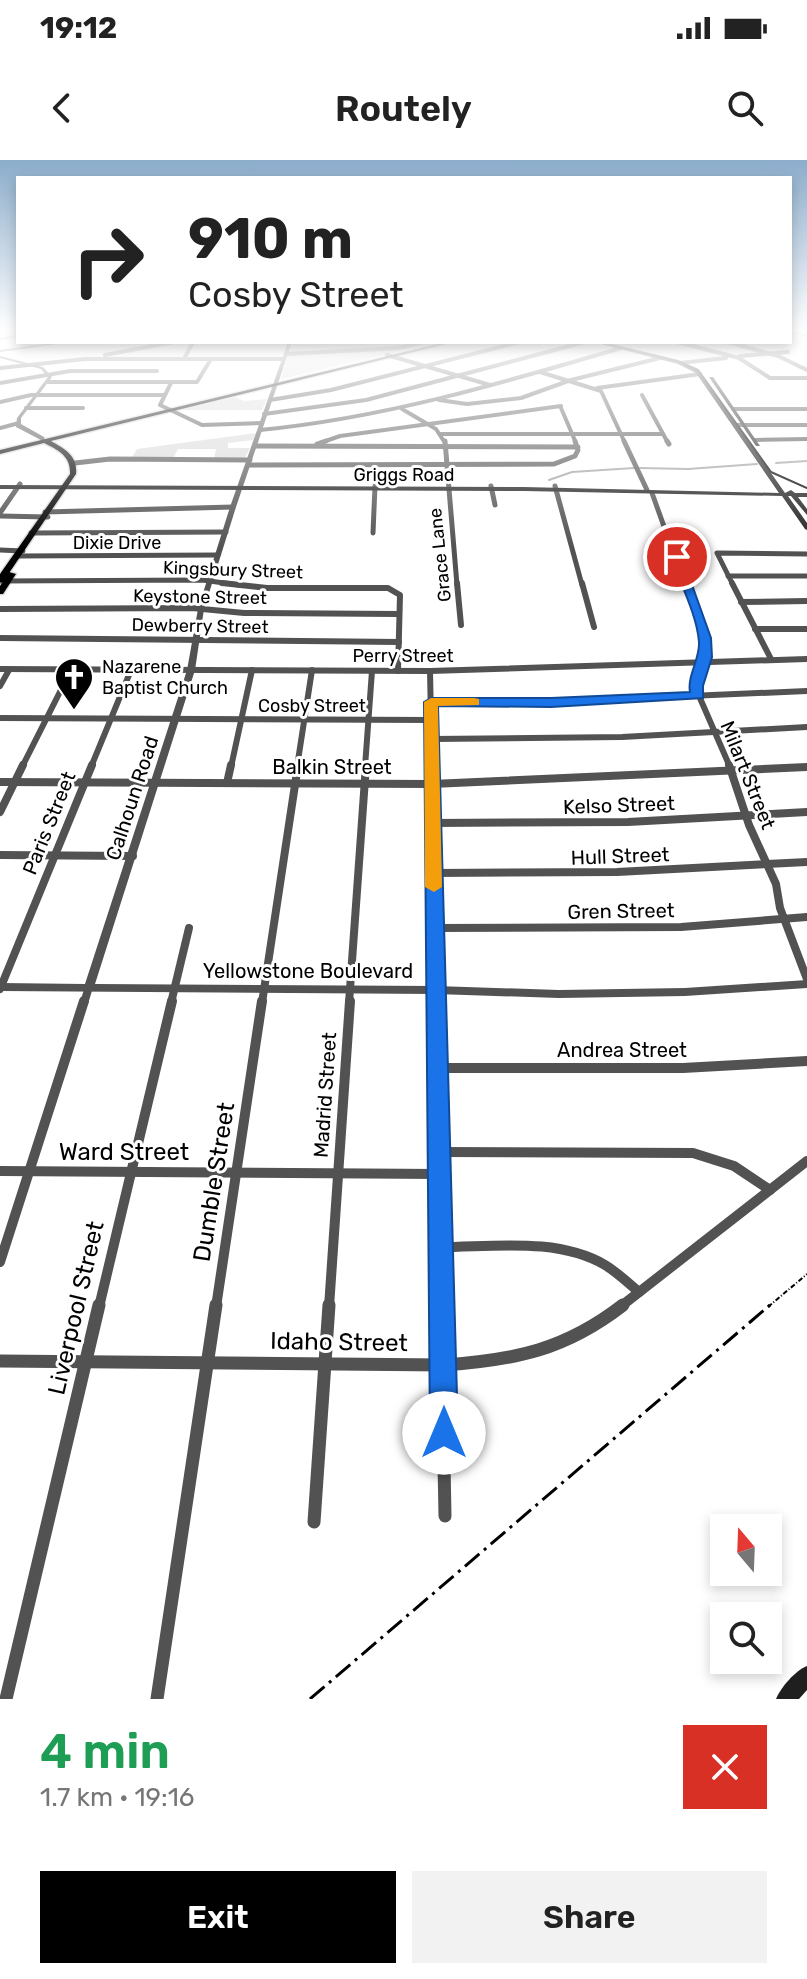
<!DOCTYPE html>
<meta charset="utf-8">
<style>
:root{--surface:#fff;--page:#f2f2f2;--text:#222;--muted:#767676;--accent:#000}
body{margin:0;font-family:Rubik,sans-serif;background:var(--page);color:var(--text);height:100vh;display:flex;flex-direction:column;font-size:30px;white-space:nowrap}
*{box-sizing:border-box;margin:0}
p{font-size:26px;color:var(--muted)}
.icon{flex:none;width:44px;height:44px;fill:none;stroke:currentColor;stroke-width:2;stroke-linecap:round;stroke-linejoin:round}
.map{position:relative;height:1539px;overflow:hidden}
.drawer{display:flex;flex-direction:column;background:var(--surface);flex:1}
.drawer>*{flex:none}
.banner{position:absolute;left:16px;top:16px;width:776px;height:168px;border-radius:0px;box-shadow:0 4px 12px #0003;background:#fff;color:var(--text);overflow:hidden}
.needle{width:52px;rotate:341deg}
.fabs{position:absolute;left:710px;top:1354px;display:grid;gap:16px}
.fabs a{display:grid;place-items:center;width:72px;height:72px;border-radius:0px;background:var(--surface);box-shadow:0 4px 12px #0003;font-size:40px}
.pin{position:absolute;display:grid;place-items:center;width:68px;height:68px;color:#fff;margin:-34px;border:4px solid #fff;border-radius:50%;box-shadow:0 2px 8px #0007}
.me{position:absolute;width:88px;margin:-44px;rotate:0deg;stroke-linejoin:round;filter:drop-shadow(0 0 6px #0008)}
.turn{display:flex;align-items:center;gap:28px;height:168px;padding:0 40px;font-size:36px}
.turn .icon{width:104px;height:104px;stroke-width:2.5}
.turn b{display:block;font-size:56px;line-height:68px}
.round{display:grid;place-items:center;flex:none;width:84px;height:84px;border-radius:0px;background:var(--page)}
.overview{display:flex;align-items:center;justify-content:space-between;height:136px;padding:0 40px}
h1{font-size:48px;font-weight:600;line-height:60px;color:#1e9e55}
.cta{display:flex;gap:16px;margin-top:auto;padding:16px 40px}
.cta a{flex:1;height:92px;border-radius:0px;background:var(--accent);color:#fff;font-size:32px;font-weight:600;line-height:92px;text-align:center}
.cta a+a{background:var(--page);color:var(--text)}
.status{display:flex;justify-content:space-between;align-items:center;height:56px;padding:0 40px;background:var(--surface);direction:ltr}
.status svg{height:22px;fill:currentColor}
header{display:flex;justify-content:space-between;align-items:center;height:104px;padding:0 40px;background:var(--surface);font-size:36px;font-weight:600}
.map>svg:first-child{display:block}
.green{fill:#d9d9d9}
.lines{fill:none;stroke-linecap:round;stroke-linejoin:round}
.stream{stroke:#a0a0a0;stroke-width:2}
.primary-casing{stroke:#dbdbdb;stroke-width:3}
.minor-far5{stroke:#525252;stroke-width:4}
.minor-far4{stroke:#525252;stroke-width:5}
.minor-far3{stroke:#525252;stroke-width:6}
.minor-far2{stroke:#525252;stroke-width:8}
.minor-far1{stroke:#525252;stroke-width:10}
.minor{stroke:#525252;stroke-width:13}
.tertiary{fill:#525252;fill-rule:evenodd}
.secondary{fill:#1f1f1f;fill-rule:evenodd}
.primary{fill:#000;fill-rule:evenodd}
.tram{stroke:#000;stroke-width:2}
.rail-far1{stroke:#000;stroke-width:2;stroke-dasharray:5 2 1 2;stroke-linecap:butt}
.rail{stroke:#000;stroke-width:3;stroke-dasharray:19 6 3 6;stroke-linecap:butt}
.route{fill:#1a73e8;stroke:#114b97;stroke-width:2}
.slow{fill:#f59e0b}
.labels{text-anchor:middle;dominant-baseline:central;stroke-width:6;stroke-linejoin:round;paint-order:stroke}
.far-street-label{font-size:18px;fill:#000;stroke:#fff}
.far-poi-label{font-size:18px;fill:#000;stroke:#fff;text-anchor:start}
.street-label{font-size:20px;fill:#000;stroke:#fff}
.near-street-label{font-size:24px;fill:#000;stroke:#fff}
</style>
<div class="status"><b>19:12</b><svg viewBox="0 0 49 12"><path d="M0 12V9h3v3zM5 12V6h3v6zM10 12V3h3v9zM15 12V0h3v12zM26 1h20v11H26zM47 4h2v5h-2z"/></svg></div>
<header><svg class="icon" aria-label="back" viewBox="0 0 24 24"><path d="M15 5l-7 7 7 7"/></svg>Routely<svg class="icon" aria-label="search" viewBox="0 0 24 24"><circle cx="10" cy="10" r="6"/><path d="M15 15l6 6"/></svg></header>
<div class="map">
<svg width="807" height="1539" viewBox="0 0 807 1539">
<rect width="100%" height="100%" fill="#fff"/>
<g class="green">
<path d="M292,182H438L281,219Z"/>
<path d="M232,236L244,241L267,239L262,250H177Z"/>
<path d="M256,273L253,280L228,283V288H250L245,298L214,299L216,289H178L173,299H131L137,289Z"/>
</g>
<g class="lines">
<g class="stream">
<path d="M776,303L807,301"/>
<path d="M640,308L688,309L757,304"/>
<path d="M549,320L572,312L634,308"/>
</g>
<defs>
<g id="primary">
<path d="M446,182H454L51,281C65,289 78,296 76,314L3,422H0V414L70,314C71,296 58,290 44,283L0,294V290Z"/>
<path d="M9,412L16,414L3,434H0V426Z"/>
</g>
</defs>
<use href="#primary" class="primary-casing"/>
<g class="minor-far5">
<path d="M677,182L739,198L770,218H807"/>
<path d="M728,182L778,196L807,210"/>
<path d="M286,194L399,188L424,182"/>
<path d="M105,195L173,182"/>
<path d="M387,195L490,225"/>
<path d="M740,196L788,192"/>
<path d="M184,199L193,182"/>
<path d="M680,203L726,198"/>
<path d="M0,208L85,199H284"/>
<path d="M540,212L601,231L625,283"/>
<path d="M48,222H197L211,199"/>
<path d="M0,223L70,211H157"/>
<path d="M171,223L160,245L202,265L262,263"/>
<path d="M597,228L700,214"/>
<path d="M642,235L668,283"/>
<path d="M270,240L331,230L520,182"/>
<path d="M439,240L467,244L521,238L571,220L660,198"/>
<path d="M0,242L31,235H164"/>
<path d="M26,248H83"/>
<path d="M561,248L576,283"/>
<path d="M402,249L436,269L445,283"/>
<path d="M733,249H807"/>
<path d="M264,254L366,240L585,182"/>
<path d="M735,265H807"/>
<path d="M0,268L19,263"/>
<path d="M260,270C384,258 502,223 621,188"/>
<path d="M441,274H663"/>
<path d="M755,280L807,279"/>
<path d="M320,283L340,276L561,246"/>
</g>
<g class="minor-far4">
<path d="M445,281L457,425"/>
<path d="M624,281L647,330"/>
<path d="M667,281L669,284"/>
<path d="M317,284L326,281"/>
<path d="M255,286L578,287"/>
<path d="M75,303L110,299L250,300"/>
<path d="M248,305L554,304L575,296L578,290L575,281"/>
<path d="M491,326L495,345"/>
<path d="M555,326L582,425"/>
<path d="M652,333L685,425"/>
<path d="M45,352L233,347"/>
<path d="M0,353L20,324"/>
<path d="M0,356L48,357"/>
<path d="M31,373L226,372"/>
<path d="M373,373L375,326"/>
<path d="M0,390L23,391"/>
<path d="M16,396L218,395"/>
<path d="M728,416H807"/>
<path d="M0,421L202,420L239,425"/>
<path d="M733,425L717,393L807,394"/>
</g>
<g class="minor-far3">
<path d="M222,423L267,428H388L400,435L398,511"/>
<path d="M457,423L461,465"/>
<path d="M582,423L594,467"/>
<path d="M685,423L705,478L706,497L696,529L730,607"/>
<path d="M732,423L771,499"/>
<path d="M741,442L807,441"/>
<path d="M0,449L192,448L244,453L399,454"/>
<path d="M755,469H807"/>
<path d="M0,478L399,482"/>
<path d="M0,509L430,511L807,499"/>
<path d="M430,511L432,607"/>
<path d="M0,526L9,510"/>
<path d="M431,542H551L807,531"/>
<path d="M0,558L431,560"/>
<path d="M432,579L622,577L807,567"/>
<path d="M22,607L71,510"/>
<path d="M91,607L131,510"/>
<path d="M231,607L252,510"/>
<path d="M297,607L312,510"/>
<path d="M365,607L372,511"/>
<path d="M804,607H807"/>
</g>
<g class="minor-far2">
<path d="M432,605L436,843"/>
<path d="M729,605L749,665L776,724L780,748L807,819"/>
<path d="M0,622L432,624L807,607"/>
<path d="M227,623L231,605"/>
<path d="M0,652L23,605"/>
<path d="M432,663L628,662L807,652"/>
<path d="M0,695L133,696"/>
<path d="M433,713L617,712L807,702"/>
<path d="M435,768L681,767L807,757"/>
<path d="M0,829L92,605"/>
<path d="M84,843L89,827"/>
<path d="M171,843L189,768"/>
<path d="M262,843L298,605"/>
<path d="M349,843L366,605"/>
</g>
<g class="minor-far1">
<path d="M436,841L441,1147"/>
<path d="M438,908H683L807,901"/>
<path d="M439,992L693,993L734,1006L770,1030"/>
<path d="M0,1011L439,1014"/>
<path d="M440,1087C493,1087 557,1077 605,1105C617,1112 628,1123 639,1132"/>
<path d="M0,1102L84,841"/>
<path d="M99,1147L172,841"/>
<path d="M216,1147L262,841"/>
<path d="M329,1147L350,841"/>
<path d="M620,1147L807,1001"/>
</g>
<g class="minor">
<path d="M441,1145L445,1356"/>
<path d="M0,1201L444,1205C515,1200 565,1190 623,1145"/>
<path d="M314,1362L329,1145"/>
<path d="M6,1539L99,1145"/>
<path d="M157,1539L216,1145"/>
</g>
<g class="tertiary">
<path d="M18,175V177L0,180V178Z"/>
<path d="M61,182H72L0,192V190Z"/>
<path d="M288,182H292L236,347L204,449L195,510L95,824L436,826L559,830L685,828L807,820V828L685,836L559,838L436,834L0,831V823L85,824L187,510L198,449L230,347Z"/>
<path d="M0,196L43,207L52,217L21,258V264L44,277L45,280H41L16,267L17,258L48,217L41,209L0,198Z"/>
</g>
<g class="secondary">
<path d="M593,182H600L682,202L700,211L785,333L791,330L795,333H807V337H798L807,349V355L791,336H788L807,363V370L805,369L782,336L524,331L0,329V325L524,327L779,333L696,213L678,204Z"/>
<path d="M709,217H713L760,286H756Z"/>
<path d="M807,1506V1530L799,1539H776C781,1527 795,1511 807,1506Z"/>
</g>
<use href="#primary" class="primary"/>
<path class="tram" d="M599,182L678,201L698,210L771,312L807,328"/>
<g class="rail-far1">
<path d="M793,172L807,176"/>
<path d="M768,1147L807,1114"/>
</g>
<path class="rail" d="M310,1539L770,1145"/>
</g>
<linearGradient id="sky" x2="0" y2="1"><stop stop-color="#8baccb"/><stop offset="0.44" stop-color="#fff"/><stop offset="1" stop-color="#fff" stop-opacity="0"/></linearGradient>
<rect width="807" height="388" fill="url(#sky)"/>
<path class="route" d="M677,394L682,397L711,478L712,497L703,526V538L551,547L438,546L458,1273L454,1282L444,1286L434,1282L430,1273L424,542L431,538H551L690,532C687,516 700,499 699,482C697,455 680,423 671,397Z"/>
<path class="slow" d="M474,538L479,539V545L438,546L442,727L434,732L425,727L424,542L431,538Z"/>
<defs>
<symbol id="church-pin" viewBox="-11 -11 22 30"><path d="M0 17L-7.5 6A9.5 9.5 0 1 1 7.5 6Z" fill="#000" stroke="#fff"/><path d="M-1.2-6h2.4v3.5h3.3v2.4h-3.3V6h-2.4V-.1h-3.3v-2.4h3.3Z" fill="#fff"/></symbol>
</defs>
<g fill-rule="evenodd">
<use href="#church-pin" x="52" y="495" width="44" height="60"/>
</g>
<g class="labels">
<g class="far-street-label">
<text x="404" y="315">Griggs Road</text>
<text x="117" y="383">Dixie Drive</text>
<text transform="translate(440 395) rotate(-96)">Grace Lane</text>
<text transform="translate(233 410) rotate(2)">Kingsbury Street</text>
<text transform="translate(200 437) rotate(1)">Keystone Street</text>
<text transform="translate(200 466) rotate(1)">Dewberry Street</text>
<text x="403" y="496">Perry Street</text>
<text x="312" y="546">Cosby Street</text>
</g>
<g class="far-poi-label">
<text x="102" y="507">Nazarene<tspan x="102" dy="21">Baptist Church</tspan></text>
</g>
<g class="street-label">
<text x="332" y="607">Balkin Street</text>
<text transform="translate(748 615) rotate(68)">Milart Street</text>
<text transform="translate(132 638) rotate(-72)">Calhoun Road</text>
<text transform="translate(619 645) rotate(-2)">Kelso Street</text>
<text transform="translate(49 663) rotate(-68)">Paris Street</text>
<text transform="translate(620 696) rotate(-2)">Hull Street</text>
<text transform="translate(621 751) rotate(-1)">Gren Street</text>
<text x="308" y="811">Yellowstone Boulevard</text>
<text x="622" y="890">Andrea Street</text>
<text transform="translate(325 935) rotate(-86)">Madrid Street</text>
</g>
<g class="near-street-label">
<text x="124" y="992">Ward Street</text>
<text transform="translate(214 1022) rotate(-81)">Dumble Street</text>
<text transform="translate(76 1148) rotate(-77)">Liverpool Street</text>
<text transform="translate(339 1182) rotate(1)">Idaho Street</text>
</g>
</g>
</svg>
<div class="fabs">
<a><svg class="needle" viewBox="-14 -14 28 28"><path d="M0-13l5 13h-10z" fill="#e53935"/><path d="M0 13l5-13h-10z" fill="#767676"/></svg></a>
<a><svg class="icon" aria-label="search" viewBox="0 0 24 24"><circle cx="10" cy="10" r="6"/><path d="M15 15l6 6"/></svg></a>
</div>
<div class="pin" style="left:677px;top:397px;background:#d93025"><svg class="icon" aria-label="arrive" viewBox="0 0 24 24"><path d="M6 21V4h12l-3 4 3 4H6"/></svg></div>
<svg class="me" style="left:444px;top:1273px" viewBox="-20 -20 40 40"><circle r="19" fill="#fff"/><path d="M0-13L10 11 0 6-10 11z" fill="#1a73e8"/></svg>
<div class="banner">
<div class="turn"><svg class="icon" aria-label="right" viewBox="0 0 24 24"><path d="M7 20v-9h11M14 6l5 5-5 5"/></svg><div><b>910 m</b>Cosby Street</div></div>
</div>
</div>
<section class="drawer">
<div class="overview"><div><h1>4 min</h1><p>1.7 km · 19:16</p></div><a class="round" style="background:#d93025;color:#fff"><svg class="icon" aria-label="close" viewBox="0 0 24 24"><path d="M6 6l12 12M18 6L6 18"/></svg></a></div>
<div class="cta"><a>Exit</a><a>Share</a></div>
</section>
